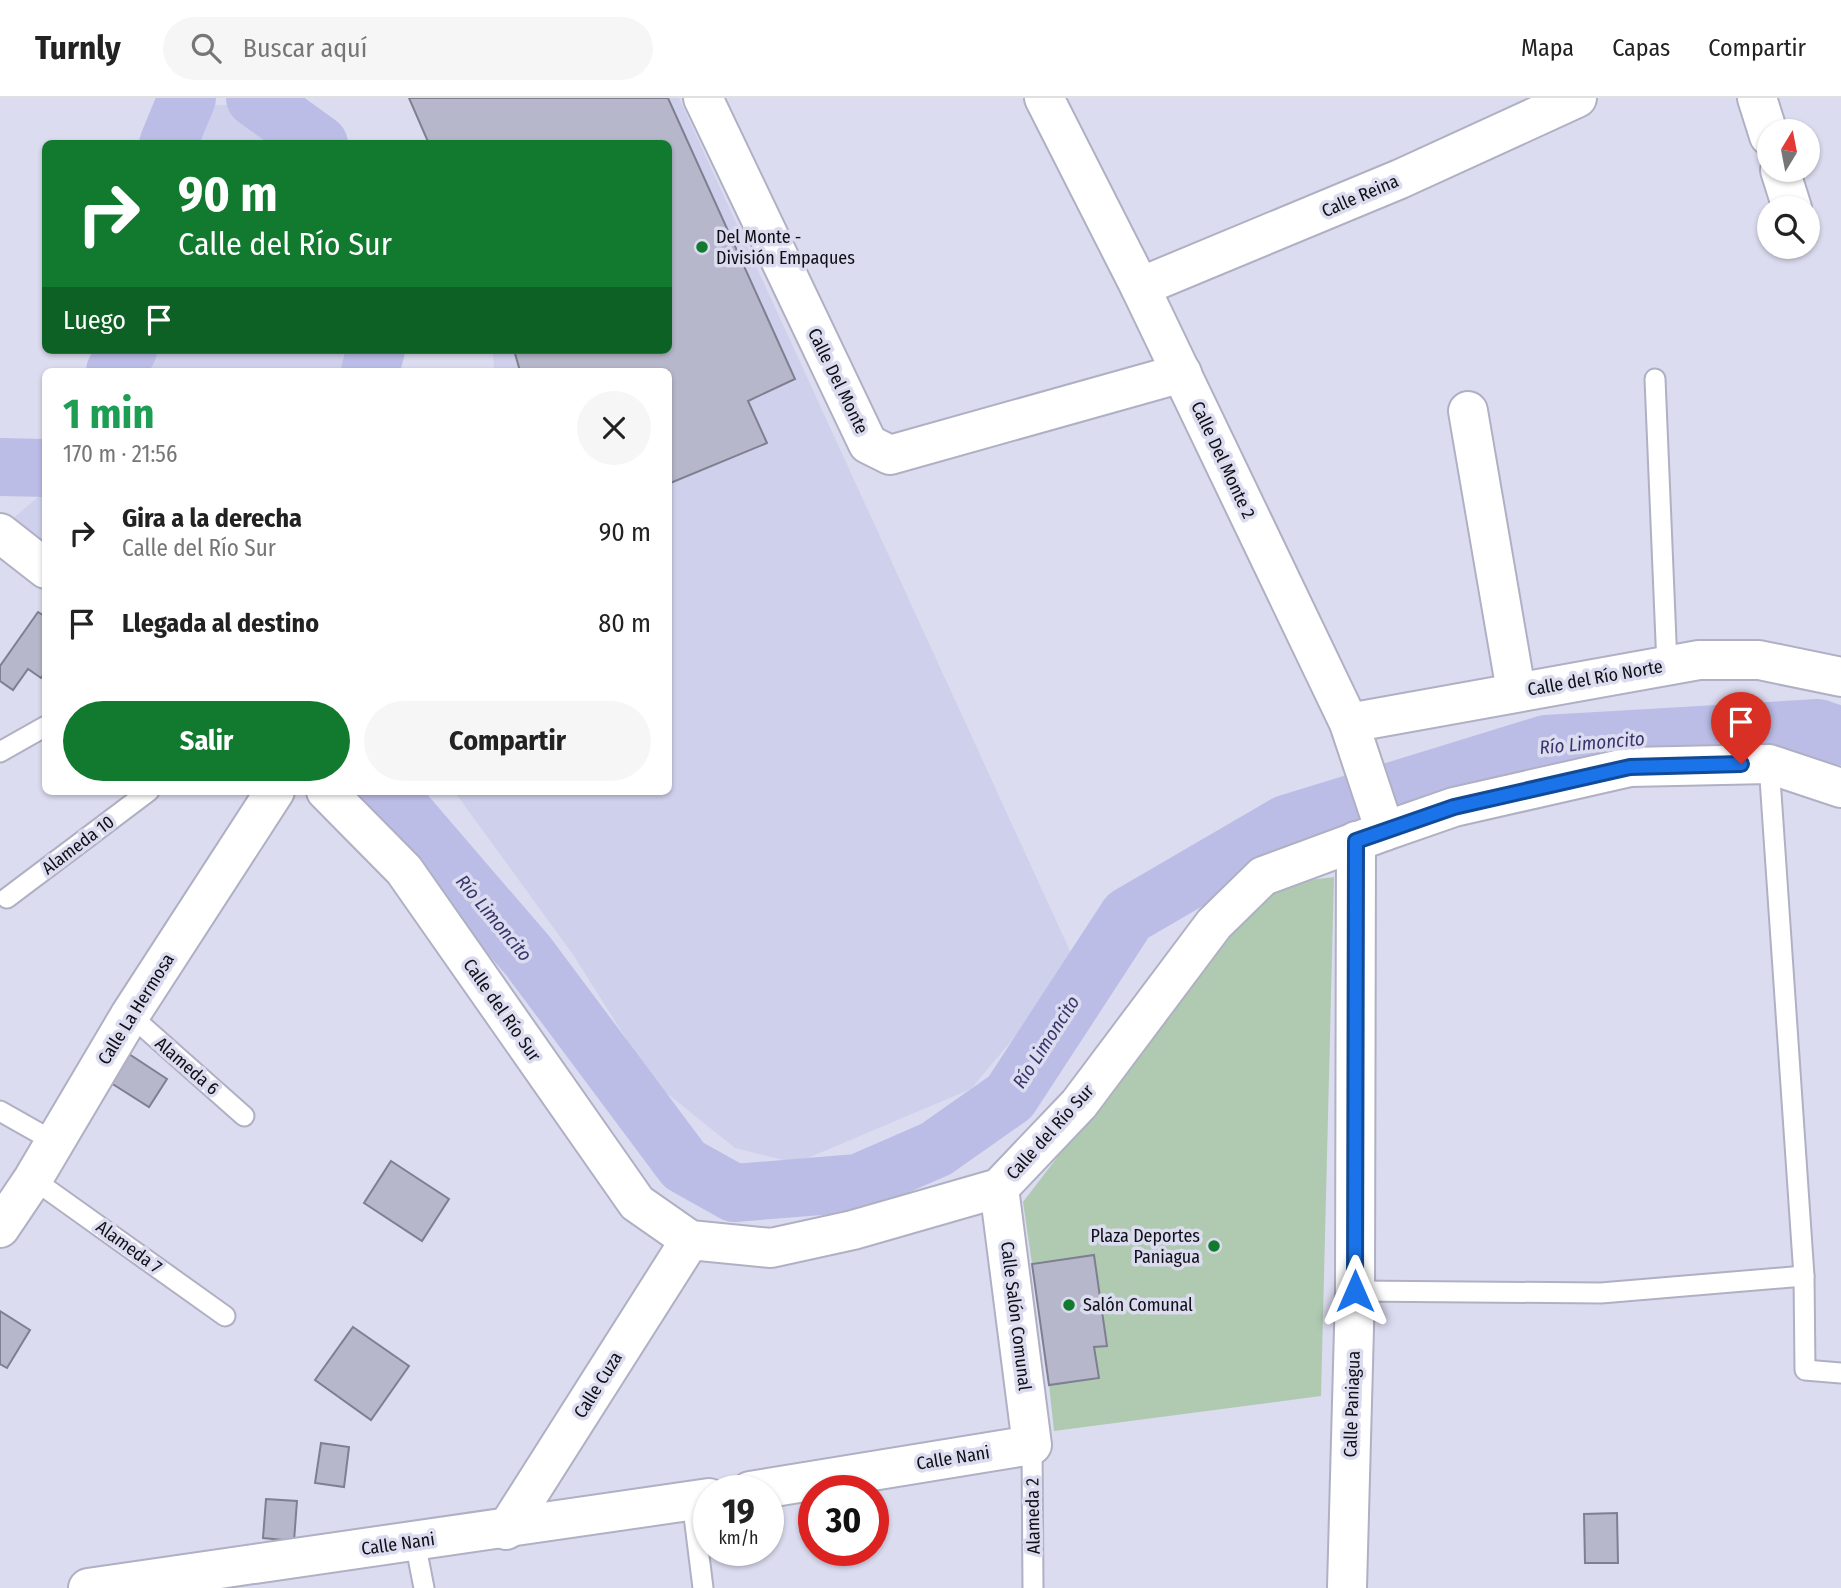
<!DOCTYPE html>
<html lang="es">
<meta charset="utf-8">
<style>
:root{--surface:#fff;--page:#f6f6f6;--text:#222;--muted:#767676;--line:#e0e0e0;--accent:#127a2e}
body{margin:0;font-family:"Fira Sans Condensed",sans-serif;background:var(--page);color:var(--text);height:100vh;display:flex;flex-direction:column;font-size:26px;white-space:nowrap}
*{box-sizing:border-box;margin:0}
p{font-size:23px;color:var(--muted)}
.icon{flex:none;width:38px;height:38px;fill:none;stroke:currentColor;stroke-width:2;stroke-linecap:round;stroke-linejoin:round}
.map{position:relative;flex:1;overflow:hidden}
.sheet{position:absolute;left:42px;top:270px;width:630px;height:427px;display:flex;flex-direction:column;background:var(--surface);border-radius:10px;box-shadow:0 2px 5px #0004}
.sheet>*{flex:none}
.top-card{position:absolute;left:42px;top:42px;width:630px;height:214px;border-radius:10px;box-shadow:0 2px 5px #0004;background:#127a2e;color:#fff;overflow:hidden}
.needle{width:46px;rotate:10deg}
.buttons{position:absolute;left:1757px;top:21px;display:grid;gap:14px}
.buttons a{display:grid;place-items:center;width:63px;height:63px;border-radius:50%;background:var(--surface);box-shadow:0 2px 5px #0004;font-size:35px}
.speed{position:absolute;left:693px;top:1377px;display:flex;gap:14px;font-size:35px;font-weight:700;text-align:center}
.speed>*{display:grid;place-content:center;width:91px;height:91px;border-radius:50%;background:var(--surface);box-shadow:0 2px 5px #0004;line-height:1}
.speed small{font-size:18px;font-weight:400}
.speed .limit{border:10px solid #d22;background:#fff;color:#111}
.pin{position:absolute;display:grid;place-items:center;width:60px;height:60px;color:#fff;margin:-72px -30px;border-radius:50% 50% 50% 0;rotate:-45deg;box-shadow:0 0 7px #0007}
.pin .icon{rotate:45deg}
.me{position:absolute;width:77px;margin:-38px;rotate:0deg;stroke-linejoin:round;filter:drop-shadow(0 0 5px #0008)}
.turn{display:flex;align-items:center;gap:24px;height:147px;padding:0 21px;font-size:32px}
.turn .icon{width:91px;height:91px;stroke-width:2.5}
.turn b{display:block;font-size:49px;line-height:60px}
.then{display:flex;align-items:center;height:66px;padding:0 21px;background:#0003;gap:14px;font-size:26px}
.round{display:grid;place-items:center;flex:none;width:74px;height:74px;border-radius:37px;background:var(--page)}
.head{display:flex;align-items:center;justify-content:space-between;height:119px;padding:0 21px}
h1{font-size:42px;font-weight:700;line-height:52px;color:#1e9e55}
.action{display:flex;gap:14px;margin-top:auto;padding:14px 21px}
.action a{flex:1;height:80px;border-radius:42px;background:var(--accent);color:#fff;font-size:28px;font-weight:700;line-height:80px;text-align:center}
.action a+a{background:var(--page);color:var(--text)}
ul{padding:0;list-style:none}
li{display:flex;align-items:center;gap:21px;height:91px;padding:0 21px}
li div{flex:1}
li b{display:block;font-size:26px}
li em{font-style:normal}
header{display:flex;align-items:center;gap:42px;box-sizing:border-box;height:98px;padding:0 35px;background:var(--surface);border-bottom:2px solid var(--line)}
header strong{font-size:33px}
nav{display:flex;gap:38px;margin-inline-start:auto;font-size:24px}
.search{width:490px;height:63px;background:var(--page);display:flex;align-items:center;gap:18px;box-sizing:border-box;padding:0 24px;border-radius:38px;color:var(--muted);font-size:26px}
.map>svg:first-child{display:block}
.built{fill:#cfd0eb}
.green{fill:#b0cab2}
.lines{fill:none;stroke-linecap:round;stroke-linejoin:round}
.river{stroke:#bcbde7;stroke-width:58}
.building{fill:#b6b7ca;stroke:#7e7f91;stroke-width:2}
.service-casing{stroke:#afb0c3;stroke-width:23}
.minor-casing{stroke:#afb0c3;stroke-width:42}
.service{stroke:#fff;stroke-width:19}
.minor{stroke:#fff;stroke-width:38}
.route-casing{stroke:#114b97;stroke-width:18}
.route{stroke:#1a73e8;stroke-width:12}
.poi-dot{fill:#127a2e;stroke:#dcdcf0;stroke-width:2.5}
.labels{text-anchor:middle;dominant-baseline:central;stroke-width:7;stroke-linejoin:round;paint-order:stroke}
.street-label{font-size:18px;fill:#0f0f15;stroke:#dcdcf0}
.poi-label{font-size:18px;fill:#0f0f15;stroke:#dcdcf0;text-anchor:start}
.water-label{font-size:19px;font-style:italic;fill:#39356a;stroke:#dcdcf0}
</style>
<header>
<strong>Turnly</strong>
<div class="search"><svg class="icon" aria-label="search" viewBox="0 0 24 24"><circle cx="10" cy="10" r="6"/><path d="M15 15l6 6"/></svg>Buscar aquí</div>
<nav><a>Mapa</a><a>Capas</a><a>Compartir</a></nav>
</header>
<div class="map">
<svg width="1841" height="1490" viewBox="0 0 1841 1490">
<rect width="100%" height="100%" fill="#dcdcf0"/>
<g class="built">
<path d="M668,0H679L1076,866L971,991L796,1065L735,1050L654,985L574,858L454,693H668L669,386L767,345L748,303L795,281Z"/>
<path d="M244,6L305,45H186L204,8Z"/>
<path d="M150,252H361L354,273H135Z"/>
<path d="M493,252H514L520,273H494Z"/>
<path d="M45,393V448L10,423Z"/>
</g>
<path class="green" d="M1334,779L1321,1298L1054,1333L1049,1287L1099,1280L1094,1249L1107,1247L1094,1158L1032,1166L1023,1104L1153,934L1208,851L1262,801L1294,784Z"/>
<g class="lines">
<g class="river">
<path d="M255,0L319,46"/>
<path d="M168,46L187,0"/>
<path d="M115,273L128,252"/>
<path d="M370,273L376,252"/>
<path d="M0,369L46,370"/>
<path d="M386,693L528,858L684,1067L734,1095L858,1085L936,1051L1010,999L1128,818L1286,726L1546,646L1818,630L1841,638"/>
</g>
</g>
<g class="building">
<path d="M409,0H668L795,281L748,303L767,345L668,386V273H520L514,252H668V46H429Z"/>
<path d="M38,514L46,519V574L41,580L28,571L13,592L0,583V568Z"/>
<path d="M129,956L167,981L149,1009L111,985Z"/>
<path d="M391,1063L449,1101L422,1143L364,1105Z"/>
<path d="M1094,1157L1107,1248L1094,1249L1099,1280L1049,1287L1032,1166Z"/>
<path d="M0,1213L30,1232L7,1270L0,1266Z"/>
<path d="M353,1229L409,1268L371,1322L315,1282Z"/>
<path d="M321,1345L349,1349L344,1389L315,1385Z"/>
<path d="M266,1401L297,1403L294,1443L263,1440Z"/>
<path d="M1617,1415L1618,1465H1585L1584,1416Z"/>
</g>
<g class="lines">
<defs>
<g id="service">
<path d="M1655,281L1667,567"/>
<path d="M0,654L46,628"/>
<path d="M1769,666L1804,1178L1805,1272L1841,1275"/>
<path d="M7,800L149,693"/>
<path d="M130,917L244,1018"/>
<path d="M0,1013L53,1043"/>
<path d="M33,1081L225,1218"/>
<path d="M1355,1193L1601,1195L1804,1178"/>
<path d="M1032,1347L1033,1490"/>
<path d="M692,1402L703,1490"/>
<path d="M415,1444L424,1490"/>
</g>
<g id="minor">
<path d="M703,0L868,346L890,357L1182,275"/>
<path d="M1044,0L1140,189L1349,625L1385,733"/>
<path d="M1757,0L1769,38"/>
<path d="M1780,72L1792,110"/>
<path d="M1140,189L1400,81L1577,0"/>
<path d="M1468,313L1516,593"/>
<path d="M0,435L46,471"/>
<path d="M1349,625L1699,562H1759L1841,579"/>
<path d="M326,693L404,772L637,1105L690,1142L771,1150L853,1132L999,1090L1079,1006L1214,826L1263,778L1385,733L1454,709L1630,669L1769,666L1841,690"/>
<path d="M0,1130L33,1081L130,917L275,693"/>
<path d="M750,1393L1032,1347L999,1090"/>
<path d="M506,1432L690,1142"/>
<path d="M88,1490L709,1400"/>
<path d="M1347,1490L1355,1193L1356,743"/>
</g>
</defs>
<use href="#service" class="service-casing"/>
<use href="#minor" class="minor-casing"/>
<use href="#service" class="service"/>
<use href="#minor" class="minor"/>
</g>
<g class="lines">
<defs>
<path id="route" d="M1355,1193L1356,743L1454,709L1630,669L1741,666"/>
</defs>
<use href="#route" class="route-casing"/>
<use href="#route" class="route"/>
</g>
<g class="poi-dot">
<circle cx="702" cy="149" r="7"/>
<circle cx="1214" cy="1148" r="7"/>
<circle cx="1069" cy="1207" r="7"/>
</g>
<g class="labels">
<g class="street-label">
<text transform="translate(1360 98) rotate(-23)">Calle Reina</text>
<text transform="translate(838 283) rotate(64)">Calle Del Monte</text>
<text transform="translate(1223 362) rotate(65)">Calle Del Monte 2</text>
<text transform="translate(1595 580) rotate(-10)">Calle del Río Norte</text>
<text transform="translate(78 747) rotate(-37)">Alameda 10</text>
<text transform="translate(136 911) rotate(-58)">Calle La Hermosa</text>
<text transform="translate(502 912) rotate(55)">Calle del Río Sur</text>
<text transform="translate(187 968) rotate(41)">Alameda 6</text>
<text transform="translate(1050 1034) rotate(-48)">Calle del Río Sur</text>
<text transform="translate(129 1149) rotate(36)">Alameda 7</text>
<text transform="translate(1016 1218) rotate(83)">Calle Salón Comunal</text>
<text transform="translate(598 1287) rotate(-58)">Calle Cuza</text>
<text transform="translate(1352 1306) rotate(-88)">Calle Paniagua</text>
<text transform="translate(953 1360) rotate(-9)">Calle Nani</text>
<text transform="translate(1033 1418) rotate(-91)">Alameda 2</text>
<text transform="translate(398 1446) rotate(-8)">Calle Nani</text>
</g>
<g class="poi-label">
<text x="716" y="139">Del Monte -<tspan x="716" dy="21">División Empaques</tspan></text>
<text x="1200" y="1138" text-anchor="end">Plaza Deportes<tspan x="1200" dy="21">Paniagua</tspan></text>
<text x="1083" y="1207">Salón Comunal</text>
</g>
<g class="water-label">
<text transform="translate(1592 645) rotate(-5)">Río Limoncito</text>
<text transform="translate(494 820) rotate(50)">Río Limoncito</text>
<text transform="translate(1046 944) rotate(-57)">Río Limoncito</text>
</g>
</g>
</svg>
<div class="buttons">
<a><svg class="needle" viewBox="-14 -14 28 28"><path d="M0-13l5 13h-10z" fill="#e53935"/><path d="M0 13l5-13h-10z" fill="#767676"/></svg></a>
<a><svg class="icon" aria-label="search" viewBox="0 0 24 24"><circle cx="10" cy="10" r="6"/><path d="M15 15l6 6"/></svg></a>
</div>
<div class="speed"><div>19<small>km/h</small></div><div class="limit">30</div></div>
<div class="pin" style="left:1741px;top:666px;background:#d93025"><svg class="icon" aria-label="arrive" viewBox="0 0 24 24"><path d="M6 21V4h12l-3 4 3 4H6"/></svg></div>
<svg class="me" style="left:1355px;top:1193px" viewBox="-20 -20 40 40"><path d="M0-17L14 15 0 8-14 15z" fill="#1a73e8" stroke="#fff" stroke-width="4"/></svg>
<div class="top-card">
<div class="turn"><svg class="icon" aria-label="right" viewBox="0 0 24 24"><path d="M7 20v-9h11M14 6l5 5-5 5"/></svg><div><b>90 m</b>Calle del Río Sur</div></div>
<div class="then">Luego<svg class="icon" aria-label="arrive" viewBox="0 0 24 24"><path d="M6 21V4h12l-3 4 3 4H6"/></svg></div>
</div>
<section class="sheet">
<div class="head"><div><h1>1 min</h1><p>170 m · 21:56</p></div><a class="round"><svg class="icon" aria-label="close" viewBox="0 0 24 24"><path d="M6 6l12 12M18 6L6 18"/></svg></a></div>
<ul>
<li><svg class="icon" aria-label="right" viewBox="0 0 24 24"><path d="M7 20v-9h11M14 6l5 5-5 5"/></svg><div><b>Gira a la derecha</b><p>Calle del Río Sur</p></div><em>90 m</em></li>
<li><svg class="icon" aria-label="arrive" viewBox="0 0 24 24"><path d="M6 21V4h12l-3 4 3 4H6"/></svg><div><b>Llegada al destino</b></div><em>80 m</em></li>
</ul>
<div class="action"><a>Salir</a><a>Compartir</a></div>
</section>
</div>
